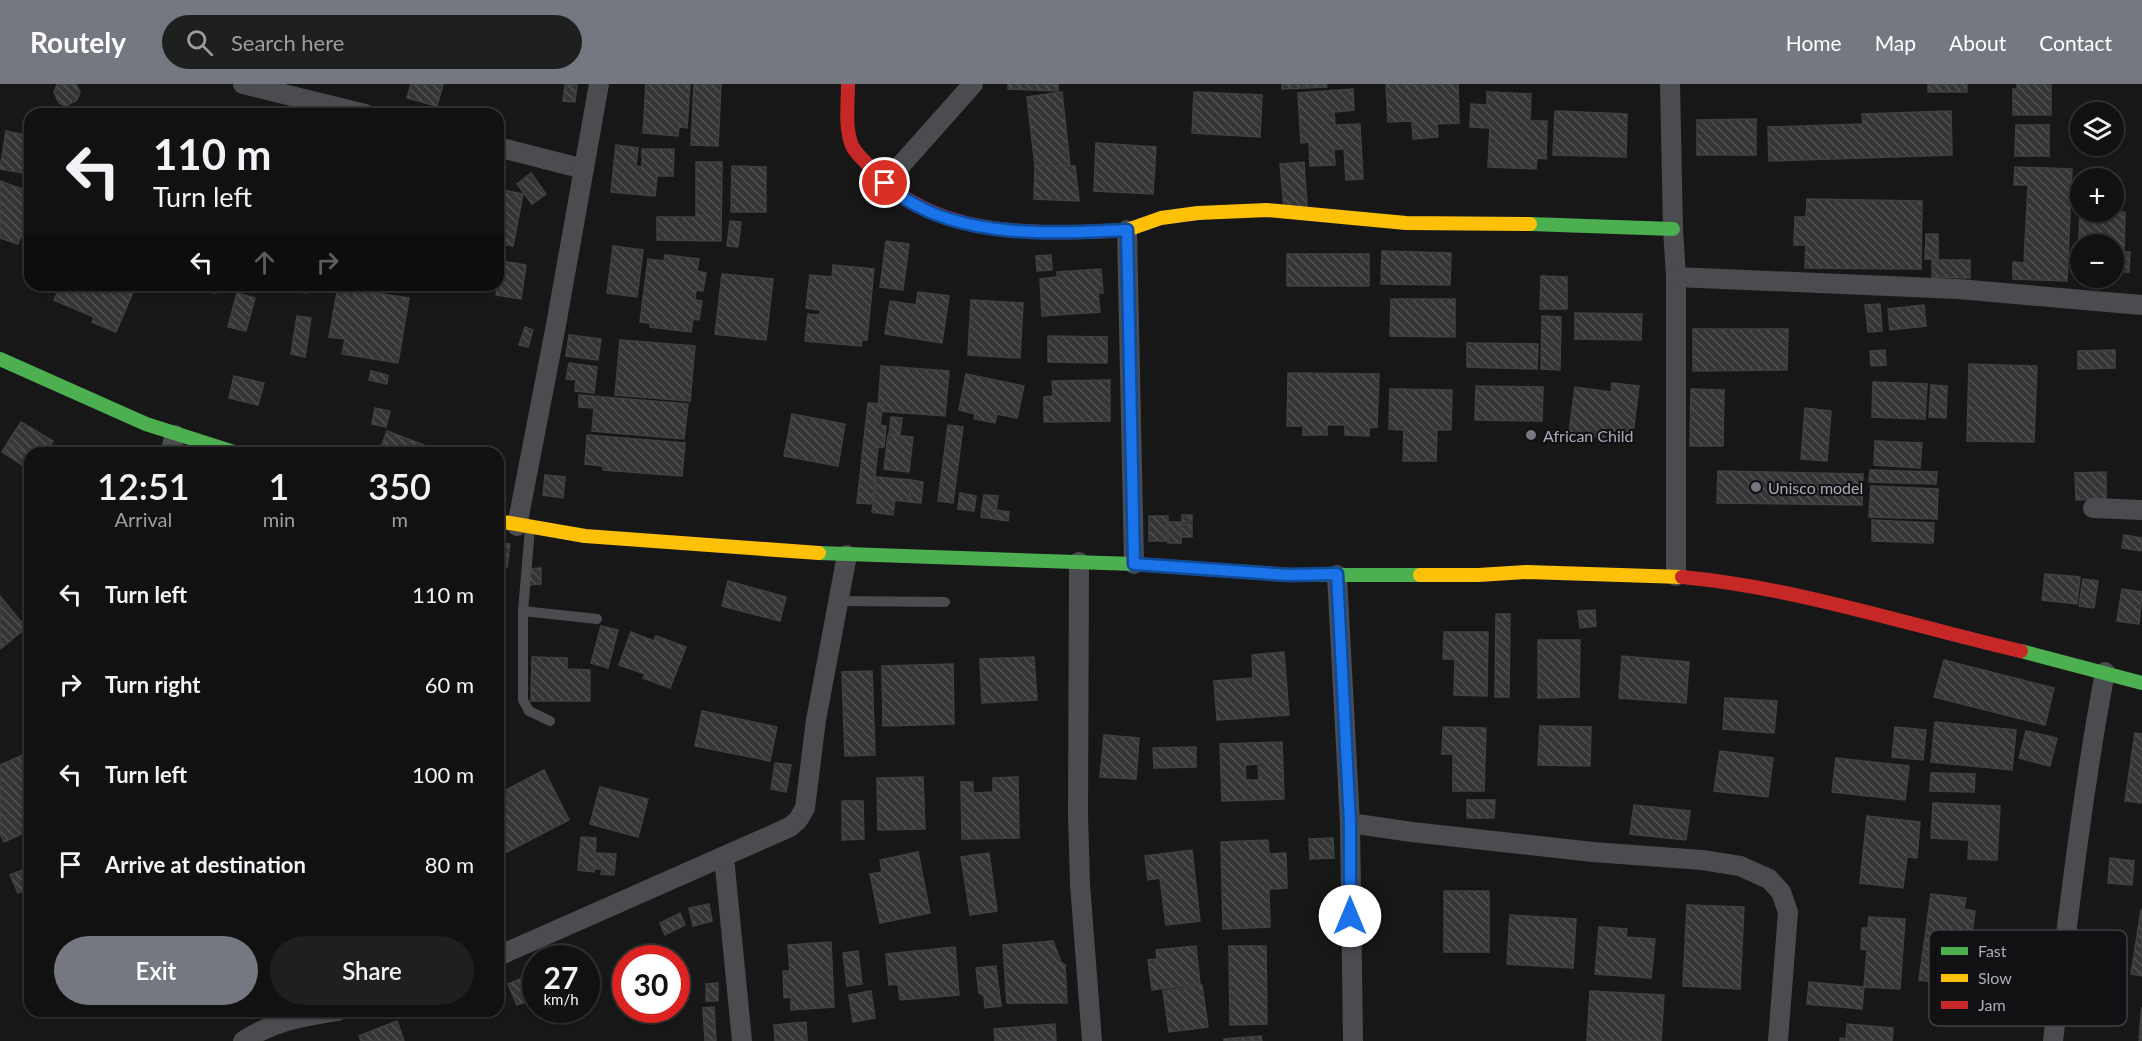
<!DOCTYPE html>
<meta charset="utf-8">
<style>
:root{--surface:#111;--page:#1e1f1f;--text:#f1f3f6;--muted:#9c9d9f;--line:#303131;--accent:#757880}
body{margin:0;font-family:Lato,sans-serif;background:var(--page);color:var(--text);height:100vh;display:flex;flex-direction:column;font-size:22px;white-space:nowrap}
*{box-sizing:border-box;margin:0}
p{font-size:20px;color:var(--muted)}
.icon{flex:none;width:33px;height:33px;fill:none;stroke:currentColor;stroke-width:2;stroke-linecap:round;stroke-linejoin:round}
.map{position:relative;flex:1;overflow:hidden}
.panel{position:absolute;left:24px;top:363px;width:480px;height:570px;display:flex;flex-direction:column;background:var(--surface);border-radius:18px;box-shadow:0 2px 4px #0004,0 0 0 2px var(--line)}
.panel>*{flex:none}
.banner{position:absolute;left:24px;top:24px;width:480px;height:183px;border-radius:18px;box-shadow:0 2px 4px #0004,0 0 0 2px var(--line);background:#111;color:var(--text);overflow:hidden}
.fabs{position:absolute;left:2070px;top:18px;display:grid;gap:12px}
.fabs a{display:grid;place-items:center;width:54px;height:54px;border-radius:50%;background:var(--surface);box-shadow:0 2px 4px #0004,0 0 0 2px var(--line);font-size:30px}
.speed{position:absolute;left:522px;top:861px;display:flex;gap:12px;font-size:30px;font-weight:700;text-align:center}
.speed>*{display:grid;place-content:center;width:78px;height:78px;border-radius:50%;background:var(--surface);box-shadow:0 2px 4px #0004,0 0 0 2px var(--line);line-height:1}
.speed small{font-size:15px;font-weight:400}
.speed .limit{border:9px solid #d22;background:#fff;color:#111}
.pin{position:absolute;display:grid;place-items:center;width:51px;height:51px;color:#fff;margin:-26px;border:3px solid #fff;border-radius:50%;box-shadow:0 2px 6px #0007}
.me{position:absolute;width:66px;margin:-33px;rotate:0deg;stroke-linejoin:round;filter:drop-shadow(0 0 4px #0008)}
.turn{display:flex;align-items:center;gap:21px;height:126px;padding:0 30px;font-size:27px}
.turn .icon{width:78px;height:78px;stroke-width:2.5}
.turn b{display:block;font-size:42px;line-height:51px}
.lanes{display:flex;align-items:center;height:57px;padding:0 30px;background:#0003;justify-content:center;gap:30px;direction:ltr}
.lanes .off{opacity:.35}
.eta{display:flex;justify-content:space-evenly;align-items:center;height:102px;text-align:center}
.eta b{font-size:36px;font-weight:600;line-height:42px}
.primary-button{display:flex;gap:12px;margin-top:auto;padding:12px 30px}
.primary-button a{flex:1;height:69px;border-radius:36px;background:var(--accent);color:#fff;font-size:24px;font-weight:600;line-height:69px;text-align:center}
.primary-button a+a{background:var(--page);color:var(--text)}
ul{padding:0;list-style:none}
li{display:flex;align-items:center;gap:18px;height:90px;padding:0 30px}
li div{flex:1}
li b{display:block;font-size:22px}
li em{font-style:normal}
header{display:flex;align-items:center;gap:36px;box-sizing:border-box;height:84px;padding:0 30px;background:var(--accent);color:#fff}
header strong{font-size:28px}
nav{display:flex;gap:33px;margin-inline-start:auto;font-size:21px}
.search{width:420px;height:54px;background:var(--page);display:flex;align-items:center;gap:15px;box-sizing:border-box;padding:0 21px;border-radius:33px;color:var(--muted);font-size:22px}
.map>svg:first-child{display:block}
.building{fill:url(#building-back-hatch);stroke:#3f4043;stroke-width:1.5;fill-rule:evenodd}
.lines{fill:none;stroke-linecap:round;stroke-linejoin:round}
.lane{stroke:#4b4c50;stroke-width:10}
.street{stroke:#4b4c50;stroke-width:20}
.fast{stroke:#4caf50;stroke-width:14}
.slow{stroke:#ffc107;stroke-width:14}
.jam{stroke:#c62828;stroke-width:14}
.route-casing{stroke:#114b97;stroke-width:15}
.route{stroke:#1a73e8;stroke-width:10}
.poi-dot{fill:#757880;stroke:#111113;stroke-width:2}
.labels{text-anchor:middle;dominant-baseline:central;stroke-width:4.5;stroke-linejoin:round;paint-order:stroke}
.poi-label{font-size:16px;fill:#a8adb8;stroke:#111113;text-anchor:start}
.key{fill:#111113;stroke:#3e4045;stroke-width:1.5}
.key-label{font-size:16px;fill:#a8adb8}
</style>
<header>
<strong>Routely</strong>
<div class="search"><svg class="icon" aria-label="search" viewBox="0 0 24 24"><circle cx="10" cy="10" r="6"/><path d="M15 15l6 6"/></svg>Search here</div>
<nav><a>Home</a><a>Map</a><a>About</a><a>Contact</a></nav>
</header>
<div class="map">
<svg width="2142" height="957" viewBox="0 0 2142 957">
<defs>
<pattern id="building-back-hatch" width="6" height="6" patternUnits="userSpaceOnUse" patternTransform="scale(1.5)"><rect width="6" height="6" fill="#353536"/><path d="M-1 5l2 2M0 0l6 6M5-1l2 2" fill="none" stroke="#4f5051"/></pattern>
</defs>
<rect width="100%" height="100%" fill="#171717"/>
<g class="building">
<path d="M57,0H76L80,8L77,16L66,22L59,19L54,8Z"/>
<path d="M411,0H443L437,22L407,14Z"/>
<path d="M565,0L577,1L575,18L563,17Z"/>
<path d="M646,0H690L687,44L679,43L678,52L643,49Z"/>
<path d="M694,0H721L718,62L691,61Z"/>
<path d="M1008,0H1058V7L1008,5Z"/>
<path d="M1282,0H1326L1327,3L1282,5Z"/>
<path d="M1386,0H1458L1459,39L1437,40L1438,53L1413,55L1412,37L1388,38Z"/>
<rect x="1928" y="0" width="39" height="8"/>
<path d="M2017,0H2051V31H2013V5H2017Z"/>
<path d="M1353,5L1354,26L1334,28L1335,41L1360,40L1363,95L1346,96L1344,65H1334L1335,81L1310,82L1309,58L1301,59L1298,9Z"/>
<path d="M1062,8L1070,82H1035L1027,13Z"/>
<path d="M1194,8L1262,11L1260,53L1192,49Z"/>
<path d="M1487,8L1531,10L1530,37H1547L1546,75L1537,74L1536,85L1488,83L1490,44L1470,43L1471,20L1487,21Z"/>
<path d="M1555,27L1627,30L1626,73L1553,71Z"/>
<path d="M1951,27L1952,71L1769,77L1768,43L1863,40L1862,30Z"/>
<path d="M1756,35V71H1697V36Z"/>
<path d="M2016,41H2049V72H2015Z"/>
<path d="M6,47L30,52V90L0,85Z"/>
<path d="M1096,59L1156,63L1153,110L1094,107Z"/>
<path d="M616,61L638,64L636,82L642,83V65H674L673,92H657L655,112L611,108Z"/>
<path d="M696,78H722L721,157L657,156V133H696Z"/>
<path d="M1304,78L1307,122L1284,124L1280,80Z"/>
<path d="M732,82L766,83V128H731Z"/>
<path d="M1035,82H1075L1079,117L1034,115Z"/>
<path d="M2015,83L2072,85L2067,197L2013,195V178L2024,179L2028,101H2014Z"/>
<path d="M531,89L546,110L532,120L517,100Z"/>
<path d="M0,97L30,108V146L24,144L18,160L0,154Z"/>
<path d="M498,105L523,110L513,162L498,159Z"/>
<path d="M1807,115L1922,117L1921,185L1805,184L1806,161H1794L1795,133H1806Z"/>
<path d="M2080,126V128H2125L2124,168H2130L2129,188H2114V160H2080V186H2078Z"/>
<path d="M730,137L741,138L738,163L727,162Z"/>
<path d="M1926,150H1938V175H1925Z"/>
<path d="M886,157L909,160L903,206L880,203Z"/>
<path d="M613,162L643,166L637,213L607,209Z"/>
<path d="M1382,167L1451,169L1450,201L1381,200Z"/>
<rect x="1287" y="170" width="82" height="32"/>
<path d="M665,171L699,175L697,187L706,189L703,207L696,206L695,216L702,217L699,236L693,235L691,248L650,243V239L640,238L648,175L664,177Z"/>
<path d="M1051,171L1052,186L1037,187L1036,172Z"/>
<path d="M1932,176H1970V194L1932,193Z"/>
<path d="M501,177L526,181L521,215L496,211Z"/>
<path d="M833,181L874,185L867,256H862L861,262L805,257L808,230L820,231V226L806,224L810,191L832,193Z"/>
<path d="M1101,185L1103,209H1098L1100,228L1042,232L1040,195L1057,193V188Z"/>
<path d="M722,190L773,195L766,256L715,250Z"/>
<path d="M1541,192L1567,193V225H1540Z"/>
<path d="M61,201H136L116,248L92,238L94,233L54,216Z"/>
<path d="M177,201H217L216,209Z"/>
<path d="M260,201H307L306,209Z"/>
<path d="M338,203L409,214L398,279L342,270L345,255L329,253Z"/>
<path d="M918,208L949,212L942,259L885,250L890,217L916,221Z"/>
<path d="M237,209L255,214L246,247L228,243Z"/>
<path d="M1391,215H1455V253L1390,252Z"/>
<path d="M971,216L1023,219L1020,274L968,271Z"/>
<path d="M1880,220L1882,247L1868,248L1865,221Z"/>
<path d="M1924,221L1926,242L1890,246L1888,225Z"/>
<path d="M1575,229L1642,230L1641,256L1575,255Z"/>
<path d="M297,232L311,234L305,273L291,270Z"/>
<path d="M1542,232L1561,233L1560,286L1541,285Z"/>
<path d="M525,243L533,246L528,263L519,261Z"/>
<path d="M1693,245H1788L1787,286L1693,287Z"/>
<path d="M569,251L601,255L598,276L566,272Z"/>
<path d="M1048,252L1107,253V279L1048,278Z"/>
<path d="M620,256L695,262L690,317L615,311Z"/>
<path d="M1467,259L1538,260L1537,285L1467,283Z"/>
<path d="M1885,266L1886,281L1871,282L1870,267Z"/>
<path d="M2115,266V284L2078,285V267Z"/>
<path d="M569,279L597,283L594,309L575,307L576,296L566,295Z"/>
<path d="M1969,280L2037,282L2034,358L1967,357Z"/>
<path d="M881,282L949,287L945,332L878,327Z"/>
<path d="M371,287L388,291L387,300L369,296Z"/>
<path d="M1288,289L1379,290L1377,343L1369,344V352L1345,351V341H1327V351H1303V342H1287Z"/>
<path d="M966,290L1024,302L1017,334L997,330L995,339L974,335L975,330L959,326Z"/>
<path d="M234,292L264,299L258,321L229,314Z"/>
<path d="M1110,296V337L1044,338V313L1053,312L1052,297Z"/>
<path d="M1873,298L1927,300L1925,335L1872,333Z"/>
<path d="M1612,299L1639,302L1632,357L1569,349L1575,303L1611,308Z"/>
<path d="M1931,301L1947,302L1946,334L1929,333Z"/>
<path d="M1476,302L1543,303L1542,337L1475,336Z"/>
<path d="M1390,305L1452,306L1451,346H1437L1436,377H1403L1404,346L1389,345Z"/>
<path d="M1691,305L1724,306L1723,362H1690Z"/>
<path d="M579,311L688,320L684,355L592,347L594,324L579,323Z"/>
<path d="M868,319L883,320L880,341L886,342L884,363H878L872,420L857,419Z"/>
<path d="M375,324L390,327L386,343L372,340Z"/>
<path d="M1805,324L1831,327L1827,377L1801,375Z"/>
<path d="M792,330L845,340L838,382L784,372Z"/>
<path d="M891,333L902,334L900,351L889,350Z"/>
<path d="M21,338L53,357L45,369H30V372L8,358Z"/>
<path d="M948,341L963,343L953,419L938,417Z"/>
<path d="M387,347L429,363L427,369H379Z"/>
<path d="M587,351L685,359L682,392L603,386V382L585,380Z"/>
<path d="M888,351L913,353L909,388L884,385Z"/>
<path d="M1875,357L1922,359L1920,384L1874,381Z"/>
<path d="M8,358L30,372V380L27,384L2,368Z"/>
<path d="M1870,386L1937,388L1936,400L1869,398Z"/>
<path d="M1718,387L1863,390L1862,421L1717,419Z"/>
<path d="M2106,388V415L2076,416L2075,389Z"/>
<path d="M545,391L565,393L563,414L543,411Z"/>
<path d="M876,393L911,396L909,418L895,416L893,431L872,428Z"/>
<path d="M911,396L923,398L921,419L909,418Z"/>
<path d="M1871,402L1938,405L1937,435L1869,433Z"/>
<path d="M960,409L976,412L974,427L958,425Z"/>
<path d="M984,411L998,412L996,426L982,424Z"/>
<path d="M982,424L996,426L995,435L981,433Z"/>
<path d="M996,426L1009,428L1008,437L995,435Z"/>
<rect x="1182" y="431" width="10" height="7"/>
<rect x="1149" y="432" width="19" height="25"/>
<path d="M1872,436L1934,439L1933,459L1872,457Z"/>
<rect x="1168" y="438" width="13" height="21"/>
<rect x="1181" y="440" width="11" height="13"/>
<path d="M2124,451L2142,454L2141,467L2122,464Z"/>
<path d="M498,458L510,460L507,483L498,481Z"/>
<path d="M30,471V499L23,497Z"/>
<path d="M541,484V500L528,501L527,485Z"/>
<path d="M2045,490L2080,493L2077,520L2042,516Z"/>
<path d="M2083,495L2098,497L2094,524L2079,522Z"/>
<path d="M728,497L786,513L780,537L722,522Z"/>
<path d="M2122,505L2142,508L2139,540L2117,537Z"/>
<path d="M0,512L26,544L0,565Z"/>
<path d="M1595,526L1596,542L1580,544L1578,527Z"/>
<path d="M1496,530H1510L1509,613H1495Z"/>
<path d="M601,542L618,546L608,584L591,579Z"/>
<path d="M631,548L654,557L656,552L686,563L670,604L643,594L645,590L619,581Z"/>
<path d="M1444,548H1488L1487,612L1454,611L1455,575H1443Z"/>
<path d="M1538,556H1580L1579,613L1538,614Z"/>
<path d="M1284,568L1289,631L1217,636L1214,597L1253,594L1252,571Z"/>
<path d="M1622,572L1689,578L1686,619L1619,614Z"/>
<path d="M532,573L567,574V585L590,586V617H531Z"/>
<path d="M1034,573L1037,616L982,619L980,575Z"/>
<path d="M1944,576L2054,604L2045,641L1934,613Z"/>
<path d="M953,580L954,640L883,642L882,582Z"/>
<path d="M872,587L875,671L845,672L842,588Z"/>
<path d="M1725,614L1777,617L1774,649L1723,645Z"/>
<path d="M702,627L777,643L770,677L695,662Z"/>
<path d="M1935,638L2016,646L2012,686L1931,678Z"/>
<path d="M1540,642L1591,643L1590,682L1538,681Z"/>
<path d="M1443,643L1486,644L1484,707H1453V670H1442Z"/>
<path d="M1895,643L1926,646L1923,676L1892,673Z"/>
<path d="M2026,647L2057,654L2050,682L2019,674Z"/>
<path d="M2135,649L2142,650V719L2125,717Z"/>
<path d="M1104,651L1139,654L1136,695L1100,693Z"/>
<path d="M1282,658L1284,715L1222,717L1220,660ZM1258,680L1259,696H1246L1245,681Z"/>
<path d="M1196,663V683L1154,684L1153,664Z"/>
<path d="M1720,667L1773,674L1768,713L1714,707Z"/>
<path d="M30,668V746L4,758L0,750V681Z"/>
<path d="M1836,674L1909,682L1905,716L1832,708Z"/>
<path d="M775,679L791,681L786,708L771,705Z"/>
<path d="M544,686L569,736L507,768L498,751V710Z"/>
<path d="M1931,689L1975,690L1974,708L1930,707Z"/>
<path d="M923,693L925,745L878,746L877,694Z"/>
<path d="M1018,693L1019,754L962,755L961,698H973V709L993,708V694Z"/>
<path d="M600,703L648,715L638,753L590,740Z"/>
<path d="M1467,716H1495L1494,734H1467Z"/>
<path d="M842,717H863L864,755L842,756Z"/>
<path d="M1933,719L2000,722L1997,776L1968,775L1969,756L1931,754Z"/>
<path d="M1634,721L1690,727L1686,756L1630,750Z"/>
<path d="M1867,732L1920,738L1917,774L1907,773L1903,804L1860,799Z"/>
<path d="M581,753L596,754L594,788L578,786Z"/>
<path d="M1333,754L1334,774L1310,775L1309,755Z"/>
<path d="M1268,756L1269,770L1286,769L1287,804L1269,805L1270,843L1223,845L1221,758Z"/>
<path d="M1192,766L1200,837L1166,841L1160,794L1148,796L1145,772Z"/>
<path d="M918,768L930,829L880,839L870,790L882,788L880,776Z"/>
<path d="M595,769L616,770L614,791L601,790L602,785H594Z"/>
<path d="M989,769L997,827L970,831L961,773Z"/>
<path d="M2110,774L2134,777L2132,801L2108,799Z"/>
<path d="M30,783V803L18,809L10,791Z"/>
<rect x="1444" y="807" width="45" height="61"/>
<path d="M1931,810L1966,814L1964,825L1975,827L1967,889L1957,888L1955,901L1919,896Z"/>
<path d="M709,820L712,837L693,842L689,824Z"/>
<path d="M1687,821L1744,823L1740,905L1683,902Z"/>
<path d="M2141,826L2142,827V892L2131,890Z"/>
<path d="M680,829L685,841L665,851L660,839Z"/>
<path d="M1510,831L1576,835L1573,884L1507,880Z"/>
<path d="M1869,833L1905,835L1900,905L1864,903L1867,866L1861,865L1862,844H1868Z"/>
<path d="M1599,843L1627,845L1626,853L1655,855L1651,894L1595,890Z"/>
<path d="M1053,857L1061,878L1065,881L1067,919H1007L1003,861Z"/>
<path d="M831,858L834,923L791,926V913L784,914L783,887H790L788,861Z"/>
<path d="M1196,862L1200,900L1152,906L1148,876L1157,875L1156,866Z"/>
<path d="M1229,862H1266L1267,940L1230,941Z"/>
<path d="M955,863L959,911L900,916L898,900L889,901L886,870Z"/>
<path d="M858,867L862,900L847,902L843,869Z"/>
<path d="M996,882L1001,922L985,924L984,912L979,909L976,884Z"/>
<path d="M536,888V914L517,921L508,900Z"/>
<path d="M1809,898L1864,903L1862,925L1807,920Z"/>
<path d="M718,899V917H706V900Z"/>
<path d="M1202,901L1208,943L1169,948L1163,907Z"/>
<path d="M871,907L875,934L853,938L849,911Z"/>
<path d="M1590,907L1664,911L1661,957H1587Z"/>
<path d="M714,923L716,957H705L703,924Z"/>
<path d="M2142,923V957H2139L2141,930Z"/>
<path d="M397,937L404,957H361L359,952Z"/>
<path d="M806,938L807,957H775L774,941Z"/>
<path d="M1055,940L1056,957H995L994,945Z"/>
<path d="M1847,940L1893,944L1892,957H1840V954L1846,955Z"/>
<path d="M1261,952L1262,957H1224V955Z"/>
</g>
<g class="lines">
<g class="lane">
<path d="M530,444L523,527V616L529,627L550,637"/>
<path d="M838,517L945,518"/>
<path d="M523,527L597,535"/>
</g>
<g class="street">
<path d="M243,0L365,30"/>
<path d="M1670,0L1673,145L1676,193V492"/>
<path d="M498,63L584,85"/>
<path d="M885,99L973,0"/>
<path d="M1127,146L1134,480"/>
<path d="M1676,193L1958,205L2142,221"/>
<path d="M170,369L175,351"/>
<path d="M2093,424L2142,426"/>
<path d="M517,442L556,241L599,0"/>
<path d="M1079,478L1078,731L1080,800L1092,957"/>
<path d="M1337,491L1350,739L1353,957"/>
<path d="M1350,739L1412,748L1593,768L1702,776L1740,782L1769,795L1781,808L1788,828L1778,957"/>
<path d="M724,773L742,957"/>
<path d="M498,872L790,743L798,736L805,724L816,636L847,471"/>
<path d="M243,957C272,938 303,932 337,927"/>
<path d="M2053,957C2068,834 2082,710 2105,588"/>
</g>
<g class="fast">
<path d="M1530,140L1673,145"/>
<path d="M0,275L146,340L237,369"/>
<path d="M819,469L1134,480L1289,491H1420"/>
<path d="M2021,567L2142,599"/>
</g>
<g class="slow">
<path d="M1113,147L1127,146L1161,134L1198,129L1267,126L1406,139L1530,140"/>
<path d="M498,437L585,452L819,469"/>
<path d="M1420,491H1478L1527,488L1682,493"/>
</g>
<g class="jam">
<path d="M848,0C848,19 845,41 851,59C854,69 867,79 874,87C933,153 1032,150 1113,147"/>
<path d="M1682,493C1798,504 1908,541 2021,567"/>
</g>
</g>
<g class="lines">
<defs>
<path id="route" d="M885,99C892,105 899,111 907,116C969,155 1057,149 1127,146L1134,480L1289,491L1337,490L1350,739V832"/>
</defs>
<use href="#route" class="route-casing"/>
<use href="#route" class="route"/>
</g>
<g class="poi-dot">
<circle cx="1531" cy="351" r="6"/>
<circle cx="1756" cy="403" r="6"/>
</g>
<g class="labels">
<g class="poi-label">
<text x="1543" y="351">African Child</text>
<text x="1768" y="403">Unisco model</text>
</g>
</g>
<rect x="1929" y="846" width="198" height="96" rx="9" class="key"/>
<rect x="1941" y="863" width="27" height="8" fill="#4caf50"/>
<rect x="1941" y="890" width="27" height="8" fill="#ffc107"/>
<rect x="1941" y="917" width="27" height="8" fill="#c62828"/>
<g class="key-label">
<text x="1978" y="873">Fast</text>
<text x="1978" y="900">Slow</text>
<text x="1978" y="927">Jam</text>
</g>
</svg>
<div class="fabs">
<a><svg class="icon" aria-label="layers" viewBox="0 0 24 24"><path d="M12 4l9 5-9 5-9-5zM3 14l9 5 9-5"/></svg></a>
<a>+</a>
<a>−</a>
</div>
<div class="speed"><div>27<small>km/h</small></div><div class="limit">30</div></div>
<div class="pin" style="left:885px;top:99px;background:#d93025"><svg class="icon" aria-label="arrive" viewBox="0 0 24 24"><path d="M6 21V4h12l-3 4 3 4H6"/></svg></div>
<svg class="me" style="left:1350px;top:832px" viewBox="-20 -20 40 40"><circle r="19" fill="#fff"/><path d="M0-13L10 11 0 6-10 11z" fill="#1a73e8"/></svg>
<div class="banner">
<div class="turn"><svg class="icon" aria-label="left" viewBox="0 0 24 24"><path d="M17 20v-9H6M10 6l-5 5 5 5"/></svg><div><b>110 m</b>Turn left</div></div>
<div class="lanes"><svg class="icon" aria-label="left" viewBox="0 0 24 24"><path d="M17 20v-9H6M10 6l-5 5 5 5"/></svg><svg class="icon off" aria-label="ahead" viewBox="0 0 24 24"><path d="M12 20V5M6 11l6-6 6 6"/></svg><svg class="icon off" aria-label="right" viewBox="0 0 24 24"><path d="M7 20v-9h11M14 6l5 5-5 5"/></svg></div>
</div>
<section class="panel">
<div class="eta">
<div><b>12:51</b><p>Arrival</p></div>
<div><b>1</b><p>min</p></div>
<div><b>350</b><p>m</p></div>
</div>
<ul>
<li><svg class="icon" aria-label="left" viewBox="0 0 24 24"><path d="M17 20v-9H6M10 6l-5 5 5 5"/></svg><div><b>Turn left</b></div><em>110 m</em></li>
<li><svg class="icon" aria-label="right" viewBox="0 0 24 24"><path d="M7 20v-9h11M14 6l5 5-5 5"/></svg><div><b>Turn right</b></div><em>60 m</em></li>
<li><svg class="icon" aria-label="left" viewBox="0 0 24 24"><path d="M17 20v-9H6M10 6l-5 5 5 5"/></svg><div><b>Turn left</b></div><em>100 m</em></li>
<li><svg class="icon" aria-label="arrive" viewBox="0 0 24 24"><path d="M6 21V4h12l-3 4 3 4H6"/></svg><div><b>Arrive at destination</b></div><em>80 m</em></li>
</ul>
<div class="primary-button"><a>Exit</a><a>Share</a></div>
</section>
</div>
